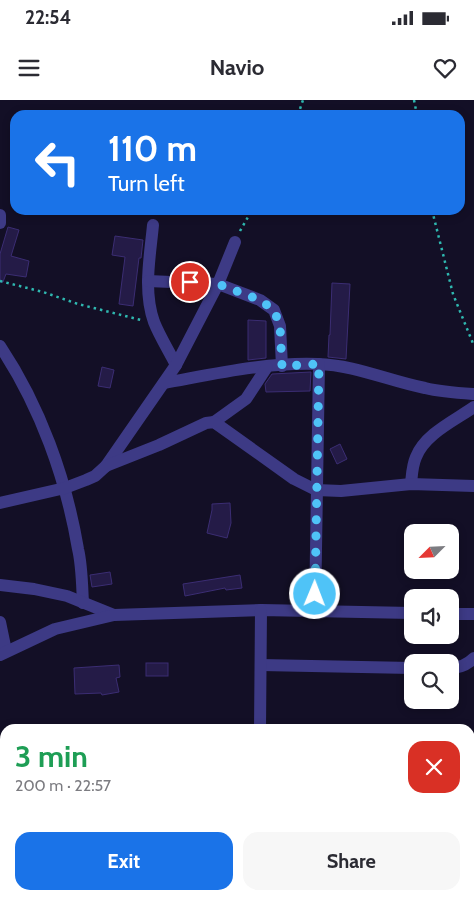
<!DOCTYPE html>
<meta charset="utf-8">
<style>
:root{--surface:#fff;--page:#f7f7f7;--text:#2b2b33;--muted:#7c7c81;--accent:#1a73e8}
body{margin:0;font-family:Cabin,sans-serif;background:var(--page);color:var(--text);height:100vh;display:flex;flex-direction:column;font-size:19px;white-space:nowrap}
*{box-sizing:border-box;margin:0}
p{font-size:16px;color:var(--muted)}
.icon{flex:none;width:28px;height:28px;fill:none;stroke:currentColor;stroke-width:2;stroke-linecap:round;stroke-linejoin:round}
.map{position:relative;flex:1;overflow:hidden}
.side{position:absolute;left:0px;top:624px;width:475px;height:176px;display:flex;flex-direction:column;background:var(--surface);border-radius:15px 15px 0 0;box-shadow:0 2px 8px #0003}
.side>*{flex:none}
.guide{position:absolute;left:10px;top:10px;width:455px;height:105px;border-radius:15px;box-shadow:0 2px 8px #0003;background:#1a73e8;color:#fff;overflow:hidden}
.needle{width:32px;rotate:246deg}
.tools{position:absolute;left:404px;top:424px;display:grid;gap:10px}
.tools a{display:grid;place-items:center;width:55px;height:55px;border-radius:10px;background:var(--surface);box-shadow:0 2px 8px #0003;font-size:25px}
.pin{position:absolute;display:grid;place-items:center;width:42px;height:42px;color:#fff;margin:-21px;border:2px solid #fff;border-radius:50%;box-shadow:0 1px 5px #0007}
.me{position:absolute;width:55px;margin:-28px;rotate:1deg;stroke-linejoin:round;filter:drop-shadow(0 0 4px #0008)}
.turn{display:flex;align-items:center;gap:18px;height:105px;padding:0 15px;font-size:22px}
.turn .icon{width:65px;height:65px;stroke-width:2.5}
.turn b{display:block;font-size:35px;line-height:42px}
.round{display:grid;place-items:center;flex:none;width:52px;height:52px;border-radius:15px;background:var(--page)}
.overview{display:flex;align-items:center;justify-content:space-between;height:85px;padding:0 15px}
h1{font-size:30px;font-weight:700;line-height:38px;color:#1e9e55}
.primary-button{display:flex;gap:10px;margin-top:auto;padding:10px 15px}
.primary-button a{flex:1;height:58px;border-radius:15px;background:var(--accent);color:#fff;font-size:20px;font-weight:700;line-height:58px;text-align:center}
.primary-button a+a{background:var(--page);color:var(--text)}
.status{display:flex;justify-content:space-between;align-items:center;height:35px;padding:0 25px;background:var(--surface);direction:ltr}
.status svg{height:14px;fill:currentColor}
header{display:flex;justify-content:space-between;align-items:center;height:65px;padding:0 15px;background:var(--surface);font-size:22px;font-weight:700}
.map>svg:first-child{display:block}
.building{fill:#241b47;stroke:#3b2d73}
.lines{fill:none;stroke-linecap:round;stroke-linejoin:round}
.path{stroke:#2fb8b0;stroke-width:2.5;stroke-dasharray:2.5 4;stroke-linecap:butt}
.minor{stroke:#3d3a85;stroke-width:12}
.route{stroke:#4fc3f7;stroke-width:9;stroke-dasharray:0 16.2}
</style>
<div class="status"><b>22:54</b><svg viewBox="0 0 49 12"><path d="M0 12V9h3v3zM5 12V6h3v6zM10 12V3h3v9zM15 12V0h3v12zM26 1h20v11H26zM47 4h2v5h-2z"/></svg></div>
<header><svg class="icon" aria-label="menu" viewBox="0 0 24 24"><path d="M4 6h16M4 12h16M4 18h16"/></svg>Navio<svg class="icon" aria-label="heart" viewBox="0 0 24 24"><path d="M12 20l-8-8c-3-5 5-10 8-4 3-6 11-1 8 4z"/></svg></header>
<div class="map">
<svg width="474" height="799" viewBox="0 0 474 799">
<rect width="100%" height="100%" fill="#130f26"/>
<g class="building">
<path d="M8,127L19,130L11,156L29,161L26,177L6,174L3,182H0V154Z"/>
<path d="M115,136L143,140L141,158H139L133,206L119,204L125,157L112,155Z"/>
<path d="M332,183L350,184L346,259L328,257L329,235H330Z"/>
<path d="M248,220L266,221V258L248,260Z"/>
<path d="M102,267L114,270L110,288L98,286Z"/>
<path d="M311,272L310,291L266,292L265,284L272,274Z"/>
<path d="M340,344L347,359L337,364L330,349Z"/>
<path d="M230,403L231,423L227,438L207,433L212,410V404Z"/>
<path d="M110,472L112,484L92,487L90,475Z"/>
<path d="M240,475L242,488L226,490L225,488L185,496L183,484Z"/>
<rect x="146" y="563" width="22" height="13"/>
<path d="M119,565L120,577L116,578L119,592L102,595L101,593L75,594L74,568Z"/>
</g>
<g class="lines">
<g class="path">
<path d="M414,0L417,15"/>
<path d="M298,15L303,0"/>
<path d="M432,110L453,194L474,246"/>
<path d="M240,131L252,110"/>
<path d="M0,181L43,192L78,204L141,220"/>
</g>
<g class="minor">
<path d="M0,115V123"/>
<path d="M153,125C150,157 143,191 154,222C160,237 169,251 176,265"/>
<path d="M148,181L218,184L260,200L274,210L280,226L282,266"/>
<path d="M0,246C40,306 66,378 78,449C82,466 82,485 83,503"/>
<path d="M164,283C214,274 266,262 318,264C355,265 389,281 425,288C441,292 458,293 474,294"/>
<path d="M214,322L246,299L267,267"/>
<path d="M106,366L176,265L218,184L235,142"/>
<path d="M411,384C412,375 412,366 416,357C425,334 454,321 474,307"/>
<path d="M0,403L65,388L86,380L95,376L106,366L159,345L206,323L214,322L294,379L316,390L341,391L411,384L474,386"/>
<path d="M0,485L34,489L67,496L114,515"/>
<path d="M315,511L319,264"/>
<path d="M450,514H474"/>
<path d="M0,522L6,551"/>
<path d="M0,555L55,529L114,515L261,510L412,513"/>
<path d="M261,565L412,568"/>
<path d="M450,568C459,568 467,565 474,558"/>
<path d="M260,629L261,510"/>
<path d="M249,799L250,795"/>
</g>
</g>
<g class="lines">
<path class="route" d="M190,182L218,184L260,200L274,210L280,226L282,266L319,264L315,494"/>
</g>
</svg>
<div class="tools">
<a><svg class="needle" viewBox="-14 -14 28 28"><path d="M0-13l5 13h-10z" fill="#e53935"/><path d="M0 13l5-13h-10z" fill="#7c7c81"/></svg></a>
<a><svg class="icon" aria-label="sound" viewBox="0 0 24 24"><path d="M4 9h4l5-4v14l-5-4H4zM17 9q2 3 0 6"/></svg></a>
<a><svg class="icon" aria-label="search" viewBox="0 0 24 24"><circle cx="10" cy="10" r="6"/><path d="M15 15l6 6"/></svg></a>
</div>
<div class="pin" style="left:190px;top:182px;background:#d93025"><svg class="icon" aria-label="arrive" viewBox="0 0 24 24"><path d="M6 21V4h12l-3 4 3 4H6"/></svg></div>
<svg class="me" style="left:315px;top:494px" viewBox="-20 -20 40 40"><circle r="17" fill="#4fc3f7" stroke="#fff" stroke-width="3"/><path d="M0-11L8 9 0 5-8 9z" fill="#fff"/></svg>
<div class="guide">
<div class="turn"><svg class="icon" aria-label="left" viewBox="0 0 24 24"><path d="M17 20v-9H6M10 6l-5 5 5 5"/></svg><div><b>110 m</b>Turn left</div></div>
</div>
<section class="side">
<div class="overview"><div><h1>3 min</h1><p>200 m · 22:57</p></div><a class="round" style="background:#d93025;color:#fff"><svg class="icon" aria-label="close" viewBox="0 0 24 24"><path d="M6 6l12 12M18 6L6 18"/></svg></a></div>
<div class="primary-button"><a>Exit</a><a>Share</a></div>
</section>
</div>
